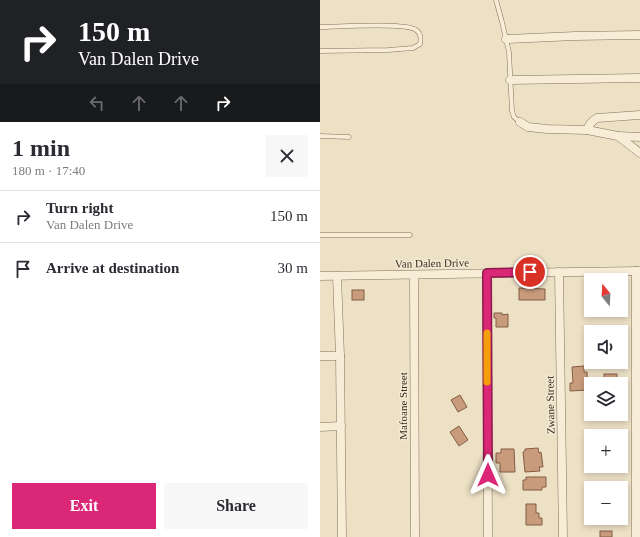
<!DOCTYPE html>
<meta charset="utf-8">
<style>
:root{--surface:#fff;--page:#f7f7f7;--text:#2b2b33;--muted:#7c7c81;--line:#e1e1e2;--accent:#db2777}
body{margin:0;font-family:Georgia,serif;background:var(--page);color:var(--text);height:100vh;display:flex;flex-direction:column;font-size:15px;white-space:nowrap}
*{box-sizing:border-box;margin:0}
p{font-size:13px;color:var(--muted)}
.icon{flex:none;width:22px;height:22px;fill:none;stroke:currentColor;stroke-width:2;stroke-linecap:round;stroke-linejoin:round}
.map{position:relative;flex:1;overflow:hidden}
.side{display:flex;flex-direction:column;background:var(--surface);width:320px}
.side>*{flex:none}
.banner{background:#202124;color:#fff;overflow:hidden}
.needle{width:26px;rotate:342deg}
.tools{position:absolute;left:264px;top:273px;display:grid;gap:8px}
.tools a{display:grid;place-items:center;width:44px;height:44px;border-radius:0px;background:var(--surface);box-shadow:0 2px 6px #0003;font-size:20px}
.pin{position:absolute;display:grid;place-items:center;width:34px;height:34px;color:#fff;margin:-17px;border:2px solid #fff;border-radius:50%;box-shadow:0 1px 4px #0007}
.me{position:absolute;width:44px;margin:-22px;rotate:0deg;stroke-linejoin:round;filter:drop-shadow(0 0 3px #0008)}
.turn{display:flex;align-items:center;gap:14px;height:84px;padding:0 12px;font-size:18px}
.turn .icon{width:52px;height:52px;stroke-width:2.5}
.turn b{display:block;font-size:28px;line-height:34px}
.lanes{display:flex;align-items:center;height:38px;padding:0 12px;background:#0003;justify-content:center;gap:20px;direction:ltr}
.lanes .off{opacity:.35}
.round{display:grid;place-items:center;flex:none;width:42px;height:42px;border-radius:0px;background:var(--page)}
.summary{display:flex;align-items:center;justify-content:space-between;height:68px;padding:0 12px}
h1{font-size:24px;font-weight:600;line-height:30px}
.button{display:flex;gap:8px;margin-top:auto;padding:8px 12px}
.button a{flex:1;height:46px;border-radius:0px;background:var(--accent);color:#fff;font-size:16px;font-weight:600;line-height:46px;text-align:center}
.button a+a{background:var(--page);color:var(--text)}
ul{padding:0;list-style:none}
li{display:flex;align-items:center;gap:12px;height:52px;padding:0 12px;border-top:1px solid var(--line)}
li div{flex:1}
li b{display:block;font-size:15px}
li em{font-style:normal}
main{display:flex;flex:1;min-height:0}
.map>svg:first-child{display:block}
.building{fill:#c89b7c;stroke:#845c43}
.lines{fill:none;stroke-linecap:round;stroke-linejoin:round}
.lane-casing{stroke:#86715c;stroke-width:5}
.street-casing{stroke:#86715c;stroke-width:9}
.lane{stroke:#f7edd7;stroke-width:4}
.street{stroke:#f7edd7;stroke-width:8}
.route-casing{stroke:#8e194d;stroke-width:10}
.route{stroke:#db2777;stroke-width:7}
.slow{stroke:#f59e0b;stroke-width:7}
.labels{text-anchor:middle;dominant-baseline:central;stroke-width:3;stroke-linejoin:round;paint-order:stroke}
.street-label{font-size:11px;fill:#372a1f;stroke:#f4ead4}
</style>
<main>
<section class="side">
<div class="banner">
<div class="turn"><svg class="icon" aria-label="right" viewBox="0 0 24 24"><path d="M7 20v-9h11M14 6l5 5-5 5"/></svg><div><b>150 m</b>Van Dalen Drive</div></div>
<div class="lanes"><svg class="icon off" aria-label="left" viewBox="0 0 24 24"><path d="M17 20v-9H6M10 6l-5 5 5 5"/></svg><svg class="icon off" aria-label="ahead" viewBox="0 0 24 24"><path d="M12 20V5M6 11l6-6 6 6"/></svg><svg class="icon off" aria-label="ahead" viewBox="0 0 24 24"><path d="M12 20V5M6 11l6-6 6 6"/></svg><svg class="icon" aria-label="right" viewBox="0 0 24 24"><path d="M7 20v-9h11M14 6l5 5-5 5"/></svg></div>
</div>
<div class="summary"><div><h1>1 min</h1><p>180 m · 17:40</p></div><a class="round"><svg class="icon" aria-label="close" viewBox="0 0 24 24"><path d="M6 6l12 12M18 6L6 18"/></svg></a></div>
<ul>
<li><svg class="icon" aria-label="right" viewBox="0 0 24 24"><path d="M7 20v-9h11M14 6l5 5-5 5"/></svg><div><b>Turn right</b><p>Van Dalen Drive</p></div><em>150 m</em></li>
<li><svg class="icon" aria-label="arrive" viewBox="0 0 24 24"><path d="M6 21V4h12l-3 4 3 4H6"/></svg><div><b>Arrive at destination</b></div><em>30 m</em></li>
</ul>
<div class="button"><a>Exit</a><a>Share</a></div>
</section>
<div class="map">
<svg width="320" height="537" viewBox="0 0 320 537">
<rect width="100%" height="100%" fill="#ece0c5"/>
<g class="building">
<path d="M199,288L225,289V300H199Z"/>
<rect x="32" y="290" width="12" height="10"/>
<path d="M174,313H182V315L188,314V327H176V318H174Z"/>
<path d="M264,366V372H267L268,390L250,391V383H253L252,367Z"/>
<rect x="284" y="374" width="13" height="10"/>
<path d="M140,395L147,407L138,412L131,400Z"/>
<path d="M276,414H298V418L288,419V416L276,415Z"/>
<path d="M139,426L148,440L139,446L130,432Z"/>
<path d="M218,448L219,453L221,452L223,467H219L220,471L205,472L203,452L205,451V449Z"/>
<path d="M181,449H194L195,472H180V463H176V453H181Z"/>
<path d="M206,477H226V487H222V490H203V480H206Z"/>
<path d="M206,504H216V513H219V518H222V525H206Z"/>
<rect x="280" y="531" width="12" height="6"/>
</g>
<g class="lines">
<defs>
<g id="lane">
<path d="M176,0L182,22L189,52L192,111L194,117L200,122"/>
<path d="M0,27C16,27 86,22 96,30C101,33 101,39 100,44L93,48L68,50L0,51"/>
<path d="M0,136L29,137"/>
<path d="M0,235H90"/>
</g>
<g id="street">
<path d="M186,39L255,36L320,35"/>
<path d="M190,80L320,78"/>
<path d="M200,122L208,127L227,129L267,130L298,136L320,153"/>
<path d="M267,130C269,124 272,121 277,118L320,115"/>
<path d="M298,136L320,137"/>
<path d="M316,271V537"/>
<path d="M239,272L243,537"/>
<path d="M167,273L168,537"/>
<path d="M94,275L95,537"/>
<path d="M0,276L320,271"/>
<path d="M17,276L20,356L22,537"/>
<path d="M0,356H20"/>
<path d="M0,427L21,426"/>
</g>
</defs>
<use href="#lane" class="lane-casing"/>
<use href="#street" class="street-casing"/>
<use href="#lane" class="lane"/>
<use href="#street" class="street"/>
</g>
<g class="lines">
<defs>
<path id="route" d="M168,475L167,273L210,272"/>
</defs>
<use href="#route" class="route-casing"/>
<use href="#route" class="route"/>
<path class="slow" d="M167,333V382"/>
</g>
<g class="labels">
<g class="street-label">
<text transform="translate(112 263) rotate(-1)">Van Dalen Drive</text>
<text transform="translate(230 405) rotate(-91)">Zwane Street</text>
<text transform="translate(83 406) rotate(-90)">Mafoane Street</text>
</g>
</g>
</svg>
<div class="tools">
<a><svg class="needle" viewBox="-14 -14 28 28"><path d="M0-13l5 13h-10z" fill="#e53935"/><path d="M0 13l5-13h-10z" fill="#7c7c81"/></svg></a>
<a><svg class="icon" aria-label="sound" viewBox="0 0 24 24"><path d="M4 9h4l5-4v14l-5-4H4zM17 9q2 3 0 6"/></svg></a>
<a><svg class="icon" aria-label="layers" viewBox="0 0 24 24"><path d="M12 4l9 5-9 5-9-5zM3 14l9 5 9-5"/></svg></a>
<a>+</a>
<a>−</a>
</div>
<div class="pin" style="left:210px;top:272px;background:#d93025"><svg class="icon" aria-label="arrive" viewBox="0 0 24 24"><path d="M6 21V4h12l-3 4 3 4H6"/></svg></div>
<svg class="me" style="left:168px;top:475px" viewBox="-20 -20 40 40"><path d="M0-17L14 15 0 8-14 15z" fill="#db2777" stroke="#fff" stroke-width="4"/></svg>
</div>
</main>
